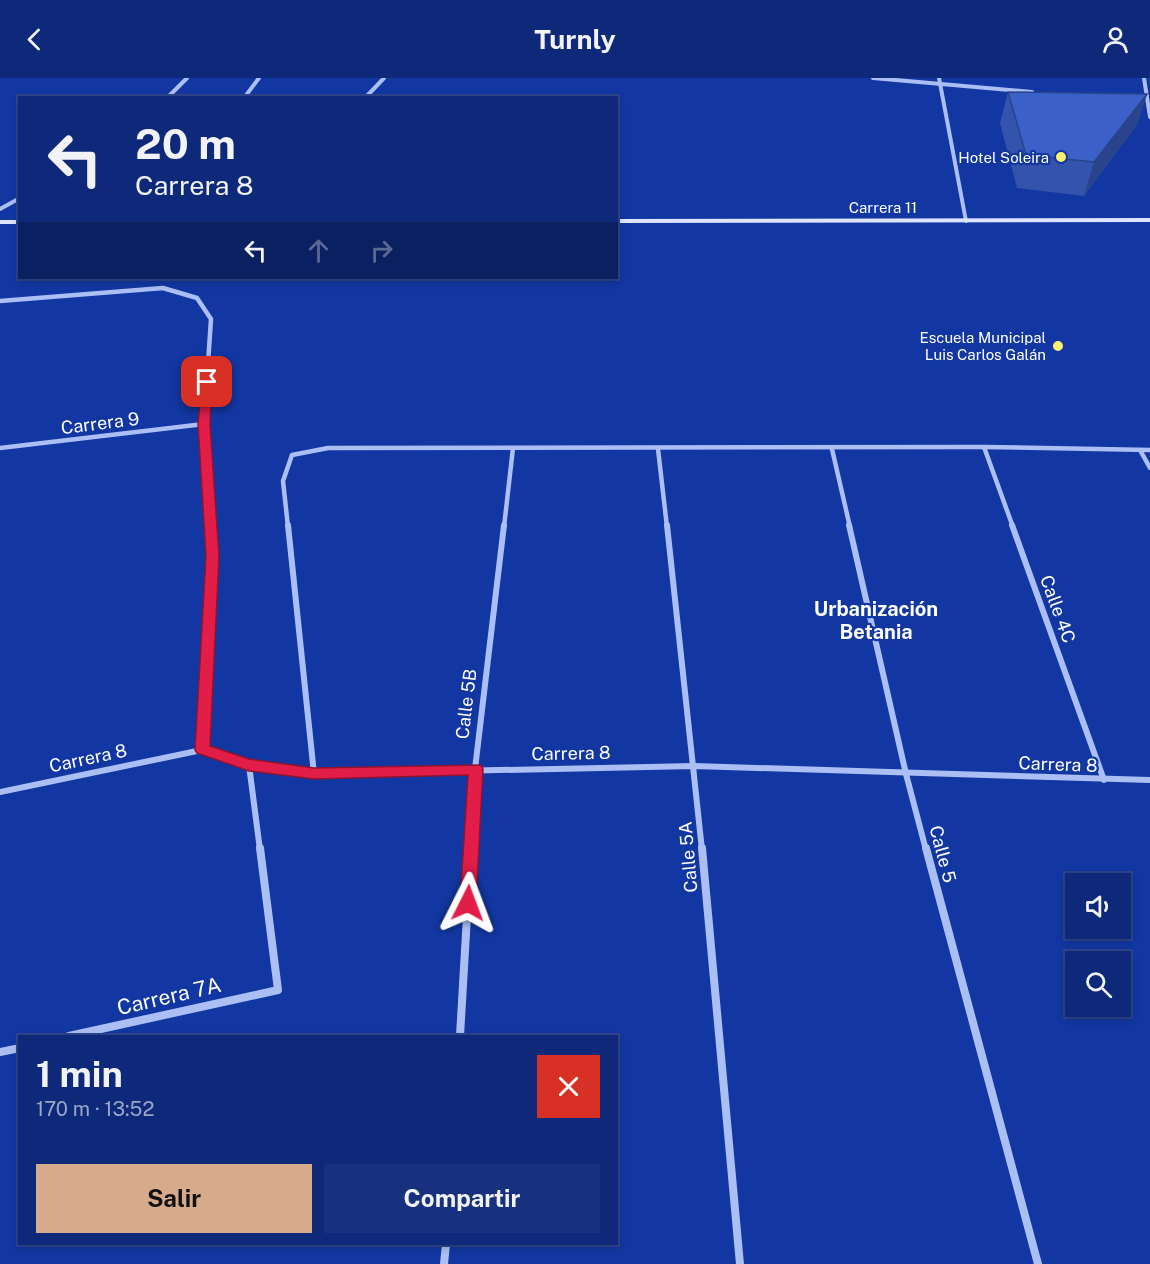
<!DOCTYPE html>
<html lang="es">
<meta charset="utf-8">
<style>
:root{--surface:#0e297a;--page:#17317f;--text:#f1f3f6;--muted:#9ba6c7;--line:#2e458b;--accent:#d6ab8b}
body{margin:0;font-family:"Public Sans",sans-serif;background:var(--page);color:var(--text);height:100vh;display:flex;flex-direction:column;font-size:22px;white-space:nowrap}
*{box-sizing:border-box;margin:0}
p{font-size:20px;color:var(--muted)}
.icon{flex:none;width:33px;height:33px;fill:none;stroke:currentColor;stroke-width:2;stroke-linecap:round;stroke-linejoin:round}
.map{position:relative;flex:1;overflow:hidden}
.drawer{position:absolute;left:18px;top:957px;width:600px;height:210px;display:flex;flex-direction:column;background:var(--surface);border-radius:0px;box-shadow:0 3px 9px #0003,0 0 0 2px var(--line)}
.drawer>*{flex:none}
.banner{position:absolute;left:18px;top:18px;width:600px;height:183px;border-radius:0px;box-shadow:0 3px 9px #0003,0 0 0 2px var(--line);background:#0e297a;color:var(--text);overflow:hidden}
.buttons{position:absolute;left:1065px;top:795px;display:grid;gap:12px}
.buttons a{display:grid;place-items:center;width:66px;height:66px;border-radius:0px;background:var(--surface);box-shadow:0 3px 9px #0003,0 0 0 2px var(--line);font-size:30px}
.pin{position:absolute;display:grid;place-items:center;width:51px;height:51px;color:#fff;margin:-26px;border-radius:12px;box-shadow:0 3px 9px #0006}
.me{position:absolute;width:66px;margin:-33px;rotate:3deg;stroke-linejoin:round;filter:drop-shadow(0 0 4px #0008)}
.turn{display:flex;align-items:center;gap:21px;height:126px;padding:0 18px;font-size:27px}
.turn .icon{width:78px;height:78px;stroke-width:2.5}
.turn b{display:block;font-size:42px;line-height:51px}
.lanes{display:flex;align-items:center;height:57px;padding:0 18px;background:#0003;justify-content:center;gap:30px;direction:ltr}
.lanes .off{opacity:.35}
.round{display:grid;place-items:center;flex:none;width:63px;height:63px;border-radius:0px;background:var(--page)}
.summary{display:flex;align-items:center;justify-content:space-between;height:102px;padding:0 18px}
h1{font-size:36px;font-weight:700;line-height:45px}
.button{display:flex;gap:12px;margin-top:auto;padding:12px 18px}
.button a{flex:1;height:69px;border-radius:0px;background:var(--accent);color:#111;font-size:24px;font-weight:700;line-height:69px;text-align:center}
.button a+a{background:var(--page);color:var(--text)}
header{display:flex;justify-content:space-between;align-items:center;height:78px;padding:0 18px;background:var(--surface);font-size:27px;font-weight:700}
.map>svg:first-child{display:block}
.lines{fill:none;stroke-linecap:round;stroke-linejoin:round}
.street-far3{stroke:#acbff5;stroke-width:4}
.street-far2{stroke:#acbff5;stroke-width:4.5}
.street-far1{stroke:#acbff5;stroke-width:6}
.street{stroke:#acbff5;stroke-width:8}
.secondary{fill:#dce4fe;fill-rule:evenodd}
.wall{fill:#3353ac}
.shaded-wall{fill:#29448c}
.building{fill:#3b61c8;stroke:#29448c;stroke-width:1.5}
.route{fill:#e11d48;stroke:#92132f;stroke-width:1.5}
.poi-dot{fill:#ffef70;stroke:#1237a2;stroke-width:2}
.labels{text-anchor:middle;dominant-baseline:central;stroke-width:4.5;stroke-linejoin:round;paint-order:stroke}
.far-poi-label{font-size:15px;fill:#fff;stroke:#1237a2;text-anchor:end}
.far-street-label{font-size:15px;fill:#fff;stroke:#1237a2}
.street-label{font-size:18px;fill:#fff;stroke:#1237a2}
.neighbourhood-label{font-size:20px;font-weight:bold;fill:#fff;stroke:#1237a2}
.near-street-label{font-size:21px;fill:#fff;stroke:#1237a2}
</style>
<header><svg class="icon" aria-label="back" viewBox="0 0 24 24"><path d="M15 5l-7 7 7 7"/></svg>Turnly<svg class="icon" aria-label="person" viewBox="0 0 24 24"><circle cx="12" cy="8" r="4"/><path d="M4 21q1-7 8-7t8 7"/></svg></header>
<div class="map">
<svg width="1150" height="1186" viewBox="0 0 1150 1186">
<rect width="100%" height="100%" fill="#1237a2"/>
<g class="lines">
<g class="street-far3">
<path d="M873,0L1032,14"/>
<path d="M939,0L966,143"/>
<path d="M1144,0L1150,39"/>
<path d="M167,20L187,0"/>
<path d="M244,20L259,0"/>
<path d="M365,20L384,0"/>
<path d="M0,131L20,120"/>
</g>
<g class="street-far2">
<path d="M0,223L163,210L197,220L211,241L204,346L211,449"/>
<path d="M984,369L1013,449"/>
<path d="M0,370L204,346"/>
<path d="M658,371L667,449"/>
<path d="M832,371L850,449"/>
<path d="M1140,372L1150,390"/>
<path d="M288,449L283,403L292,377L328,370L984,369L1150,372"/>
<path d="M504,449L513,370"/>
</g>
<g class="street-far1">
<path d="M288,447L314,696"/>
<path d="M667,447L702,772"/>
<path d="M849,447L906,696L926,772"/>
<path d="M1012,447L1104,702"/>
<path d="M202,672L213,478L211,447"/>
<path d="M249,687L260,772"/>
<path d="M0,714L202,672L249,687L314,696L694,688L1150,702"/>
<path d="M470,772L475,691L504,447"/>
</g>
<g class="street">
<path d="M702,770L740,1186"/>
<path d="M926,770L1038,1186"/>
<path d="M69,958L278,912L260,770"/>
<path d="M460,958L471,770"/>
<path d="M0,974L20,970"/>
<path d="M444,1186L446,1166"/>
</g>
<g class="secondary">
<path d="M1150,140V144L616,145V141Z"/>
<rect x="0" y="142" width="20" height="4"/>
</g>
</g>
<path class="wall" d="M1008,14L1147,16L1137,47L1084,118L1017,110L1000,45Z"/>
<path class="shaded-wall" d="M1147,16L1137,47L1084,118L1094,84Z"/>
<path class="building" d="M1008,14L1147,16L1094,84L1026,77Z"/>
<path class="route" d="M207,301L212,304L210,346L219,478L210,668L249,681L314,690L481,687L483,691L476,825L473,830L468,832L462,830L460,825L468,697L314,701L249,693L197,675L195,672L206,478L198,346L202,304Z"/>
<g class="poi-dot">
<circle cx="1061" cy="79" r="6"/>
<circle cx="1058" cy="268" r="6"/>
</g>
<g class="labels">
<g class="far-poi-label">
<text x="1049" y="79">Hotel Soleira</text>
<text x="1046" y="259">Escuela Municipal<tspan x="1046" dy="17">Luis Carlos Galán</tspan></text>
</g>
<g class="far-street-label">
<text x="883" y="129">Carrera 11</text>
</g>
<g class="street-label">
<text transform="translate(100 345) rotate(-7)">Carrera 9</text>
<text transform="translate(1058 531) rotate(70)">Calle 4C</text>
<text transform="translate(466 626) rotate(-83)">Calle 5B</text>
<text transform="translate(571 675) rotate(-1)">Carrera 8</text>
<text transform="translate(88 680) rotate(-12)">Carrera 8</text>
<text transform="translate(1058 686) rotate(2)">Carrera 8</text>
<text transform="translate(943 776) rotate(75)">Calle 5</text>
<text transform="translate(688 779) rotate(-95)">Calle 5A</text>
</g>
<g class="neighbourhood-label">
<text x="876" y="531">Urbanización<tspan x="876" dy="23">Betania</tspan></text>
</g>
<g class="near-street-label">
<text transform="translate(169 918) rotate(-13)">Carrera 7A</text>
</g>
</g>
</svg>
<div class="buttons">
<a><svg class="icon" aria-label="sound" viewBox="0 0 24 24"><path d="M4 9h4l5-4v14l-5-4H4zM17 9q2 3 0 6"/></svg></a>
<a><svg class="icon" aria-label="search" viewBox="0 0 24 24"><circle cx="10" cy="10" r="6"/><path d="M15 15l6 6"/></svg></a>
</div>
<div class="pin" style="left:207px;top:304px;background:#d93025"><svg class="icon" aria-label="arrive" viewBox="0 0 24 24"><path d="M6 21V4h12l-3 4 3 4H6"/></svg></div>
<svg class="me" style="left:468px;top:825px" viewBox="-20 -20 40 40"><path d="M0-17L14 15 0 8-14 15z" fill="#e11d48" stroke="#fff" stroke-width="4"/></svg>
<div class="banner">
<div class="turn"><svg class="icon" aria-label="left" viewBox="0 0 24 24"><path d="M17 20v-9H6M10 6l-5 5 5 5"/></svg><div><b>20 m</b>Carrera 8</div></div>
<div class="lanes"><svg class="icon" aria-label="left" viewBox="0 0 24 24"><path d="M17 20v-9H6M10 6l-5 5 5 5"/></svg><svg class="icon off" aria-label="ahead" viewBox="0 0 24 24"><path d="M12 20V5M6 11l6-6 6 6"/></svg><svg class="icon off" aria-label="right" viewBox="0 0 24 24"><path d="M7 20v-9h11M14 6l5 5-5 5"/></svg></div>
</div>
<section class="drawer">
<div class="summary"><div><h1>1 min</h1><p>170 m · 13:52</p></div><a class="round" style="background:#d93025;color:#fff"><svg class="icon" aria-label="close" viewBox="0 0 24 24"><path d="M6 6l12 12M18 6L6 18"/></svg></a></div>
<div class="button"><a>Salir</a><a>Compartir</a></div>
</section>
</div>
